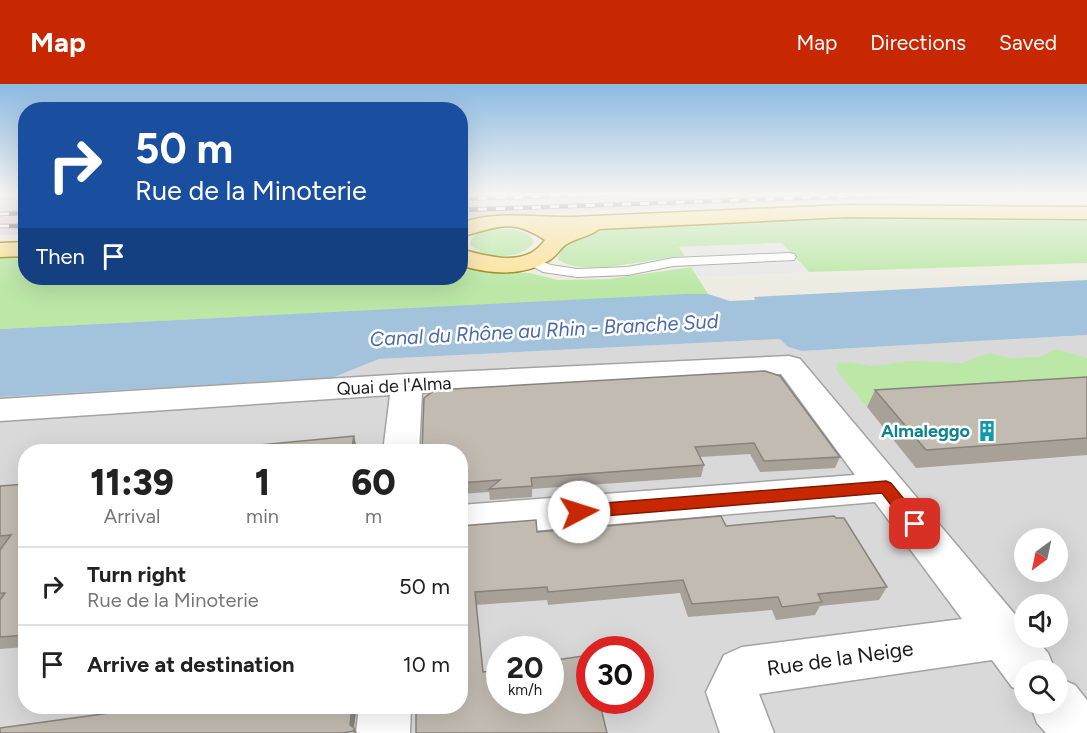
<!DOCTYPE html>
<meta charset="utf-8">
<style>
:root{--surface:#fff;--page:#f2f2f2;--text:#222;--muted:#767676;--line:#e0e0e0;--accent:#c72701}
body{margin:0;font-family:Figtree,sans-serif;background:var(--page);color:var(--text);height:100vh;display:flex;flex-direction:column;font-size:22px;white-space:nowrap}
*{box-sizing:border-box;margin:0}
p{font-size:20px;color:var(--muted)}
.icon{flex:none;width:33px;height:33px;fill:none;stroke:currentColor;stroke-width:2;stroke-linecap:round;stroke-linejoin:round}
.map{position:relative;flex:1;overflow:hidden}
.sheet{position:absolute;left:18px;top:360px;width:450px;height:270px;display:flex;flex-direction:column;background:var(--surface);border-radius:24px;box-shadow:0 6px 24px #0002}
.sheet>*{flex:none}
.top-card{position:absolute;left:18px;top:18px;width:450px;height:183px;border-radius:24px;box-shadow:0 6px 24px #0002;background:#1a4fa0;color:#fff;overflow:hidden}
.needle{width:39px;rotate:213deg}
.fabs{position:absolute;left:1014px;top:444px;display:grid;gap:12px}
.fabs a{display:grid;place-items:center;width:54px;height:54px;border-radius:50%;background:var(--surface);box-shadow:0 6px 24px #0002;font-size:30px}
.speed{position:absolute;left:486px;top:552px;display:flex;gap:12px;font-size:30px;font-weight:700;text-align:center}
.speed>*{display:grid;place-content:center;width:78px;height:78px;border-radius:50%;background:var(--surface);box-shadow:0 6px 24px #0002;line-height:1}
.speed small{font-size:15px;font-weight:400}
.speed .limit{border:9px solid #d22;background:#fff;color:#111}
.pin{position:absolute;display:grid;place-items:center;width:51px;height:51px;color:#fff;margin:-26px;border-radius:12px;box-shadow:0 3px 9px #0006}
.me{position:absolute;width:66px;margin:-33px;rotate:85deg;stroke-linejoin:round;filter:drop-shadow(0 0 4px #0008)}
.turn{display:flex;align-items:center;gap:21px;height:126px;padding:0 18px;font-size:27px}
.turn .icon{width:78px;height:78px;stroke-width:2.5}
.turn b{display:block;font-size:42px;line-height:51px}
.then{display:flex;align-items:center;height:57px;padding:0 18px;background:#0003;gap:12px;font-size:22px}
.eta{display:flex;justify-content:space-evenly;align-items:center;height:102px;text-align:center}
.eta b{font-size:36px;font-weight:800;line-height:42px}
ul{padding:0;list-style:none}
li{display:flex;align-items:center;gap:18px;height:78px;padding:0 18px;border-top:2px solid var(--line)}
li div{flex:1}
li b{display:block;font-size:22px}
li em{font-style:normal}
header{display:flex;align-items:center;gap:36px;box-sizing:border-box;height:84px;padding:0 30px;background:var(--accent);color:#fff}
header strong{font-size:28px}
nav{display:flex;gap:33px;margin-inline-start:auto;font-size:21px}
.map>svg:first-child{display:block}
.residential{fill:#dad9d9;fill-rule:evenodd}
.industrial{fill:#e7d4df}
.grass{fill:#bbe8a7}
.parking{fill:#e8e8e8}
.water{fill:#a2c3db}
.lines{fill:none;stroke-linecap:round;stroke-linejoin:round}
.lane-casing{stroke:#a3a3a3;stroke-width:2}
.street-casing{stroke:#a3a3a3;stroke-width:3}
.primary-casing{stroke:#937f01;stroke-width:3}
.lane{fill:#fff;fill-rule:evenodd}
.street{fill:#fff;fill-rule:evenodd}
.primary{fill:#fbe399;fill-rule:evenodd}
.rail-casing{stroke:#6a6a6a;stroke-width:4.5}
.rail{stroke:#fff;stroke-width:3;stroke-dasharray:9;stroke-linecap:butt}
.wall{fill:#a7a198}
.shaded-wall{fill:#88837c}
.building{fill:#c2bbb1;stroke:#88837c;stroke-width:1.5}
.route{fill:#c72701;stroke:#811901;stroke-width:1.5}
.labels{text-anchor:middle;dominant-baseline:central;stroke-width:5;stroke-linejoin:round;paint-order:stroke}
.street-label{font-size:18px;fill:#1c1c1c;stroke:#fff}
.culture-label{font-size:18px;font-weight:bold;fill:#0d838f;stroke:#fff;text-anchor:end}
.water-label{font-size:20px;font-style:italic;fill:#4a68ab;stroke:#fff}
.near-street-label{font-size:21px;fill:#1c1c1c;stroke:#fff}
</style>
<header>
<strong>Map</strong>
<nav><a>Map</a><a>Directions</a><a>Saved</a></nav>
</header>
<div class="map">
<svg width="1087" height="649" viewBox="0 0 1087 649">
<rect width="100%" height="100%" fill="#eeece2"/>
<path class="residential" d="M1087,251V649H0V313L332,294L379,275L780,255L788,263L802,267ZM26,368H460V622H26ZM1024,454H1058V488H1024ZM1024,520H1058V554H1024ZM500,566H550V616H500ZM590,566H640V616H590ZM1024,586H1058V620H1024Z"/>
<g class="industrial">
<path d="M0,110H25V150L0,151Z"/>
<path d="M460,110H1007L461,133Z"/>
</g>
<g class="grass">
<path d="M852,131L981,135L1087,134V179L809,188L782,159L679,163L685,172C654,173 582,195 558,175C562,148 608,146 629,143Z"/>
<path d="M492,145C506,145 527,143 534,158C521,177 486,175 470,161L472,154L479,149Z"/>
<path d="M25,171L26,194H460L461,183L491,188L530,189L558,196L609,195L691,183L708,210L0,245V172Z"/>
<path d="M1056,265L1087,274V309L867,323L836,286L837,279L850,278L872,282L911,277L962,279L989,269L1010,274L1040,273Z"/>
</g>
<path class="parking" d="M782,159L809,188L698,193L679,163Z"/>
<path class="water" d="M1087,196V251L802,267L788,263L780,255L379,275L332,294L0,313V245L686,210H708L730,217L755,216L754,213Z"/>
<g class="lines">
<defs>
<path id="lane" d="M789,169L794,170L796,173L794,176L673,182L628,191L577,193L543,188L523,177L530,173L551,181L577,185L628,183L673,174Z"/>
<g id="street">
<path d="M789,272L800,275L1024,541V554H1035L1048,569L1055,586H1024V608L1012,603L992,576L759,610L774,649H720L706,608L724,571L742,563L962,535L875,418L460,453V421L855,391L781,290L422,309L419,368H383L390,311L0,337V315L407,290Z"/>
<path d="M1058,594L1075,601L1087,616V649H1046L1037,639L1030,620H1058Z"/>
<path d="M359,622H411L410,649H356Z"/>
</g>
<g id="primary">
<path d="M846,121L1087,123V135L846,133L599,145C589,153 575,154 565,161C559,166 556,173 548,177C522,193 488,190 460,181V165C488,172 525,185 545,156C510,133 497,144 460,153V139C497,126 534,134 572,133Z"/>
<path d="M26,158V172L0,173V159Z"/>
</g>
</defs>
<use href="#lane" class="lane-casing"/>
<use href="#street" class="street-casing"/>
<use href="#primary" class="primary-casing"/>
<use href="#lane" class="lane"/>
<use href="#street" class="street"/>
<use href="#primary" class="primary"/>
<defs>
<g id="rail">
<path d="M460,115L629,110"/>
<path d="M460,126L915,110"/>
<path d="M0,130L26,129"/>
<path d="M0,142H26"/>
</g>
</defs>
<use href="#rail" class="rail-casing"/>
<use href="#rail" class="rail"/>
</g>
<g class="wall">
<path d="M780,292L840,373L835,384L760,388L750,370L700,373L704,381L701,393L532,405V413L490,416L489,408L460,410V368Z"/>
<path d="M1087,293V371L916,384L867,323L875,306Z"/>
<path d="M26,400V563L0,565V466L1,465H0V402Z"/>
<path d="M460,442L537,448L726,442L887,503L879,516L820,522L815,531L776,536L772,526L688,533L680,509L548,521L547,516L476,521L483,588L460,622Z"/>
</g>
<g class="shaded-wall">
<path d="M354,352L357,365V368H351Z"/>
<path d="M352,622H357L354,644L357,649H355L354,647V649L350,641Z"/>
</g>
<g class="building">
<path d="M765,287L780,292L840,373L764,377L754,359L695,363L704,381L531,394L532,402L489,405L500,396L460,399V368H422L424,314L435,306Z"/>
<path d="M1087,293V354L926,366L875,306Z"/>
<path d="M354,352L351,368H226L227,364Z"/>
<path d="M26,400V551L0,553V516L5,509H0V466L11,451L0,452V402Z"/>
<path d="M721,432L726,442L834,432L836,434H844L887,503L818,510L822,518L782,523L778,513L692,520L683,496L548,508L547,503L475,508L483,588L500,586V616H550V577L589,571L590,616H599L607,649H416V622H460V442L536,436L537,448Z"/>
<path d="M161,622H352L350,641L354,644V647L342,649H0V644Z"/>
</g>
<linearGradient id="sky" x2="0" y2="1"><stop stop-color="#8cbae3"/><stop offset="0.55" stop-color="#f7f6f2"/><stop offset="1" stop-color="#f7f6f2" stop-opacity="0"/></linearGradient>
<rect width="1087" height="201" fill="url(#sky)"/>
<path class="route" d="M886,397L891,399L921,436L923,440L921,445L915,447L909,445L882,409L579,434L573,432L570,428L573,423L579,421Z"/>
<defs>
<symbol id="building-bare" viewBox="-9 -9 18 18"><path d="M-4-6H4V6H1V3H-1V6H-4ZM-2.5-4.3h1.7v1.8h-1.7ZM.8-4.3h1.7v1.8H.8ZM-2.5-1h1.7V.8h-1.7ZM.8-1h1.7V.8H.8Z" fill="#0f9aa8" stroke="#fff" stroke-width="2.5" paint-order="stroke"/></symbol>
</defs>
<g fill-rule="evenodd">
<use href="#building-bare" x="972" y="332" width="30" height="30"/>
</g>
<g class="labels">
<g class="street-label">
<text transform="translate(394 302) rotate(-3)">Quai de l'Alma</text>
</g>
<g class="culture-label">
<text x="970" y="347">Almaleggo</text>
</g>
<g class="water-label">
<text transform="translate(544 246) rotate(-3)">Canal du Rhône au Rhin - Branche Sud</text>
</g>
<g class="near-street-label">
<text transform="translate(840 574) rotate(-8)">Rue de la Neige</text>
</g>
</g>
</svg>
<div class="fabs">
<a><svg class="needle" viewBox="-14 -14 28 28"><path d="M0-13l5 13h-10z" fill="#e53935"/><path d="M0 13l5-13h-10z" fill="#767676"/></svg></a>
<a><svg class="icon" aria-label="sound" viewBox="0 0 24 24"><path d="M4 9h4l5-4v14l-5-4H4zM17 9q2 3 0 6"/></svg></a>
<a><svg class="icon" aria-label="search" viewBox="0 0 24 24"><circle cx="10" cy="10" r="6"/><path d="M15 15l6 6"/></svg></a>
</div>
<div class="speed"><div>20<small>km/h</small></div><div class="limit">30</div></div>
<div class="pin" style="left:915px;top:440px;background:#d93025"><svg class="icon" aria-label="arrive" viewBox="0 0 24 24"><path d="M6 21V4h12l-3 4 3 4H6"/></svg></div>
<svg class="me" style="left:579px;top:428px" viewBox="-20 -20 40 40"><circle r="19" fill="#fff"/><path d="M0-13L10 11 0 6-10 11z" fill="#c72701"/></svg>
<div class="top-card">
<div class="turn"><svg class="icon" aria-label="right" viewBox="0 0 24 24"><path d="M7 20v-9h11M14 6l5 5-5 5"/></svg><div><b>50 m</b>Rue de la Minoterie</div></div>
<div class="then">Then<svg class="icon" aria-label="arrive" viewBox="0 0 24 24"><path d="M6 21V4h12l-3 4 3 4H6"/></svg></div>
</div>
<section class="sheet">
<div class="eta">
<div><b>11:39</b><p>Arrival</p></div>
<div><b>1</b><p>min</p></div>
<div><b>60</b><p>m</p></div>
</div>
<ul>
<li><svg class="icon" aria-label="right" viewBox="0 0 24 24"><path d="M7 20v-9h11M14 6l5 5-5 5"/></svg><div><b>Turn right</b><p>Rue de la Minoterie</p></div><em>50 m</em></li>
<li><svg class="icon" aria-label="arrive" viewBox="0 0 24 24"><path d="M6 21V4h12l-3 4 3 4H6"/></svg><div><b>Arrive at destination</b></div><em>10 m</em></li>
</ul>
</section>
</div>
